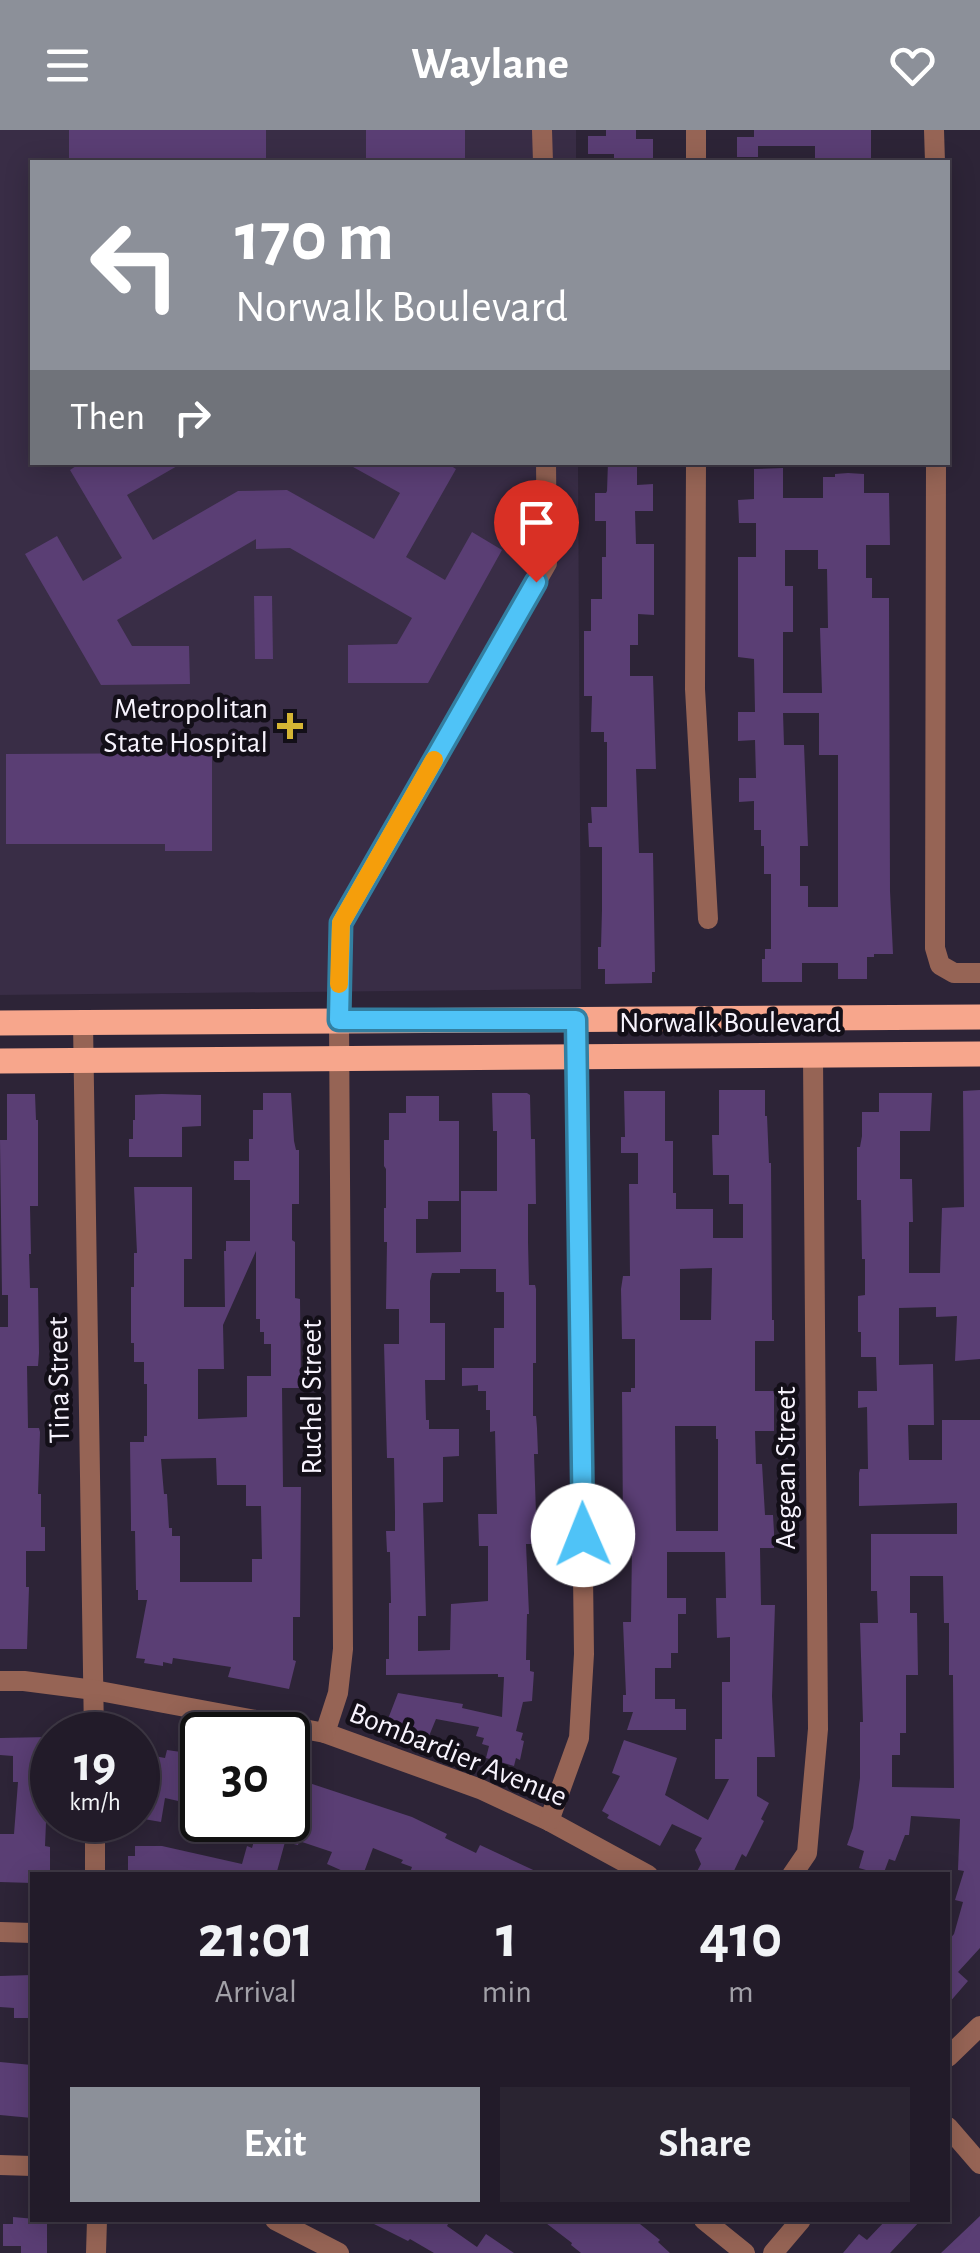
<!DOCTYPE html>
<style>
:root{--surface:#221b29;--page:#2a2431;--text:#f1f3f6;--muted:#a2a1a8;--line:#3f3946;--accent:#8c9099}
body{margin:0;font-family:"Alegreya Sans",sans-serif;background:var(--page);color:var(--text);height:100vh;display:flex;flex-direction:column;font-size:38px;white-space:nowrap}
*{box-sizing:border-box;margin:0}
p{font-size:32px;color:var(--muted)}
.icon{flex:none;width:55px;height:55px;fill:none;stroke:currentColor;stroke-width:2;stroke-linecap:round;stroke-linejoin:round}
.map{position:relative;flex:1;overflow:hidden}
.drawer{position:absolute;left:30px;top:1742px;width:920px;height:350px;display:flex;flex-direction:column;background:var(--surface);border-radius:0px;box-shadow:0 5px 25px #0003,0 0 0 2px var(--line)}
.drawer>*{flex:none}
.banner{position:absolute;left:30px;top:30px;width:920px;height:305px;border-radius:0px;box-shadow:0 5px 25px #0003,0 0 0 2px var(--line);background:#8c9099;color:#fff;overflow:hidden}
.speed{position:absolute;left:30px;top:1582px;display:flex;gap:20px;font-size:50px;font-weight:700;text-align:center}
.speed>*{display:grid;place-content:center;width:130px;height:130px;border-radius:50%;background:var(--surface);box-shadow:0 5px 25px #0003,0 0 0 2px var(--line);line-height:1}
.speed small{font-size:25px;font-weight:400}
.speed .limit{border:5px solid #111;border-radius:15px;background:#fff;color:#111}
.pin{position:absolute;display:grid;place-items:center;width:85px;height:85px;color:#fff;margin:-102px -42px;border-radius:50% 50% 50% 0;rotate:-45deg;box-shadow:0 0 10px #0007}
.pin .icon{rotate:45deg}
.me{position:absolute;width:110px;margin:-55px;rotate:359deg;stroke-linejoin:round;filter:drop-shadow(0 0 8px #0008)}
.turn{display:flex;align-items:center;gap:35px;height:210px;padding:0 40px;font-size:45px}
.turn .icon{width:130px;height:130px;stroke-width:2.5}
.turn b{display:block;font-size:70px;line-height:85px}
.then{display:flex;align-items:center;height:95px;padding:0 40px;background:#0003;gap:20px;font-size:38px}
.eta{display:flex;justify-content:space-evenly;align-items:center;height:170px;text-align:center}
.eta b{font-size:60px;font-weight:600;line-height:70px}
.cta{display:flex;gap:20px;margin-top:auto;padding:20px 40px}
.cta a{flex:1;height:115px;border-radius:0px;background:var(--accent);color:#fff;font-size:40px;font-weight:600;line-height:115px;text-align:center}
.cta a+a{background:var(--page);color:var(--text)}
header{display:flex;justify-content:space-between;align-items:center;height:130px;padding:0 40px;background:var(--accent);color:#fff;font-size:45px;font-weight:600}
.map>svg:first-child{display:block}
.built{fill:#392d46}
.building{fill:#5a3e74;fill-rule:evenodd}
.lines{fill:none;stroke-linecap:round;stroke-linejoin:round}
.minor{stroke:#966455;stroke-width:20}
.major{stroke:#f7a68c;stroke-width:25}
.route-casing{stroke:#337fa1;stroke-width:25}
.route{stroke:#4fc3f7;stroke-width:18}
.slow{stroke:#f59e0b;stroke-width:18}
.poi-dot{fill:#d6b534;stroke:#130f18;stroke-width:4}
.labels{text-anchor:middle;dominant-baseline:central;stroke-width:9;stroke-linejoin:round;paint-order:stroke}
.poi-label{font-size:30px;fill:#f7f3fd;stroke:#130f18;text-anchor:end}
.street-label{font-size:30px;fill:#f7f3fd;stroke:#130f18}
</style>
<header><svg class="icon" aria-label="menu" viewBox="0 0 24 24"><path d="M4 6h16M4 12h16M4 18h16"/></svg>Waylane<svg class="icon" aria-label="heart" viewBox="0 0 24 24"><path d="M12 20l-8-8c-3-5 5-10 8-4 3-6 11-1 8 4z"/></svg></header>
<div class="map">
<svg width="980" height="2123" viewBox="0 0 980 2123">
<rect width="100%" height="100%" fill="#2d2437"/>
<path class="built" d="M0,0H576V32H32V332L578,333L581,859L0,865Z"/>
<g class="building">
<rect x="69" y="0" width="197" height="32"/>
<rect x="366" y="0" width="99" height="32"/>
<path d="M606,0H636V9H653V31L614,30V24H588V6H606Z"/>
<path d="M754,0H871V32H815V16H758V27H737V7H754Z"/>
<path d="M82,332H184L127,365L153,410L238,361L287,360L374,409L400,363L344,332H445L456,339L406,427L445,450L472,402L502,420L428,553H348V515L397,514L412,488L290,418L256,419V409L117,490L132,516H189L190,554L101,555L25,424L57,406L83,451L122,428L70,340Z"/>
<path d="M608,332H637V355L653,354V381H635L636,414H654V485L638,484V515H630V546H653L656,639H636L639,723H653L655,842H652V853L605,854V839H598V817H601L602,780V717H589L588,693H592L591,677H607V612H604V602H591L592,566H584V501H591V469H602V427H606V391H595V363H606L607,361Z"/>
<path d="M783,338V368H823V347H835V344L848,343L864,344V363H889L890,415H866V448H872V468H889L890,761L893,824H874V827H867V849H838V833H802V852H762V829H765V819H771V744H764V716H761V700H754V671L739,672V648H756L755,610L738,611V582H755L754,529L738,527V427H756V393H739L738,370L754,369V339ZM785,420H818V439H827L828,498H820L822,563H783V502H793V456H785ZM783,583H819V625H838V777H808V756H800V716H808L804,615H784Z"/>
<path d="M254,466H272L273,529H255Z"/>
<path d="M212,623V721H165V714H6V624Z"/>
<path d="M719,960H765V986H767L769,1033H771L772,1190H774V1211H755V1261H774V1301H755L756,1334H762L765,1385H773L774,1402V1418H760L761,1475H775L772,1566L775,1627H757V1666L769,1673L761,1689L764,1691L746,1727L742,1724L732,1745H695L701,1734L695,1720L702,1708L672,1694L660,1716L607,1688L609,1685L602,1681L620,1646L612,1643L624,1610L677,1628L665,1665L708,1690L729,1649H715V1609H722V1552H730V1507L717,1508L716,1468H726L725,1422H667V1468H686V1484H678V1523H671V1538H655V1569H675V1579H686V1600H627L633,1582H623V1565H626L623,1492H631L632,1416L631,1398H623L622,1262H631V1258H635V1209H622L621,1159L623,1146H630L629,1054H638V1023H621V1007H625L624,961H665V1011H673V1063H676V1079H713V1108H743V1074H729V1045H713L712,1005H719ZM712,1138L711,1190H680V1139ZM675,1296H716V1309H718V1401H676Z"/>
<path d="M980,960V1229L955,1231L957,1186L936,1187V1177L899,1178V1235L933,1234L934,1295H908L909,1330H942V1290H980V1818L958,1842L968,1851L948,1874V1811L954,1804L963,1772L955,1770L964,1741L958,1740L960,1689L911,1686L909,1705H905L895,1731L889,1729L883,1745L859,1738L864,1721L847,1715L853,1698L860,1648V1592H863L860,1493H878L877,1461H871V1404H957V1373L859,1376V1343L860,1339H868L867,1277L858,1278V1261H877L876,1227H861V1202H858V1166L865,1165V1129H862L861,1070H857V1017H860L862,1006V982H879V963H932L930,1001H900V1049H912L913,1092H909V1143H940L942,1078L964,1077L963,961ZM910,1446H943L944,1493H949V1545H953V1552L954,1658L892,1657V1625H900V1603H906V1545H918L917,1483H910Z"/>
<path d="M263,963H291L294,1011L296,1020H299V1074H292V1110L295,1112V1168L300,1169L301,1258H282L283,1357H301L300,1487H293V1530L296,1531L289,1559L228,1547L231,1537L173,1528L172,1534L163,1532V1536L144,1533L145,1529L136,1528L147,1470H138V1460H136L135,1401H131V1394L130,1312H144V1306H147V1254H144V1232H134V1213H131V1157H134V1123H137L134,1057H192V1129H184V1177H225L224,1121H226V1111H250V1050H234V1031H249V1009H253V980H263ZM256,1121V1189H260V1202H264V1214H271V1246H247V1287L198,1289V1239H224L223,1195ZM216,1328L217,1355H246V1376H261L262,1429H252V1452H180V1406H172V1398H169L167,1364H164L161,1329Z"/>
<path d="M492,963H527L530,965L531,1009H535L536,1074H528V1112L529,1155H535L536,1159V1233H533V1286H536L537,1298L538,1324H534L537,1414H526L529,1484H527L526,1530H530V1541L534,1542L532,1571L523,1572L516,1601L523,1603L521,1610L524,1611L520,1630L516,1628L514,1636L486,1628L489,1616L482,1614L484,1608L476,1606L479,1597L436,1589L429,1606L388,1589L398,1563L463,1574L462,1578L502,1587L504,1547H498V1544L386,1545V1529H389V1473H391L390,1422H387L386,1401H395V1383L394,1328H387L384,1214H399V1179H386L387,1112H384V1078H386V1039L384,1036V1010H389V983H406V966H439V991H459V1071H428V1089H416V1123L461,1122V1061H497V1001H493ZM460,1139H496V1162H504V1198H494V1238H462V1256L478,1255V1261H486V1280H490V1302L495,1301L497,1384H478L479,1416H488V1471L451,1474L450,1520L418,1521V1486H426L423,1373L443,1372V1327L459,1326V1299H429V1290H426L425,1250H445V1193H430V1151L432,1143H460Z"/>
<path d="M7,964H35L36,990H38V1076H30L31,1124H29L30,1158H38L39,1223L38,1236H27L28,1298H39L40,1302L38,1364H41V1397H45V1421H26V1457H29L27,1519H0V1197H8V1165H2L0,1010H7Z"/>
<path d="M162,964L201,965V996L182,997V1027H129V1009H133V990H135V965Z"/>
<path d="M49,1607V1633H52V1669H47L45,1716L50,1717V1745H32V1753L0,1752V1704H14L18,1652H13V1626L0,1625V1608Z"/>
<path d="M167,1620L202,1625V1664L199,1663L196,1675L165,1668L161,1692L138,1688L141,1656L138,1655V1623L165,1628Z"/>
<path d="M288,1646L412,1687L447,1704L445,1708L476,1723L480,1715L544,1745H409L412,1737L401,1733L403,1730L373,1718L363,1745H352L327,1734L332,1722L299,1711L298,1715L285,1712L276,1745H128V1726H135V1716H162L242,1734L247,1716L252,1718L260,1690H288Z"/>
<path d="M32,1845V1888H14V1878L0,1877V1846Z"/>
<path d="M0,1932L32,1935V1988L0,1985Z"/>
<path d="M980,2086V2123H941Z"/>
<path d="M13,2087L47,2090V2123H21V2116H3V2094H13Z"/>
<path d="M366,2090H450L447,2096L477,2117L486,2104L514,2123H434L410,2109L408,2111Z"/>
<path d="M542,2090H635L660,2110L658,2112L670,2123H581L571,2115L572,2113Z"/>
<path d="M886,2090H921L890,2123H843L859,2104L867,2110Z"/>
</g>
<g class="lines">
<g class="minor">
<path d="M542,0L543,32"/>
<path d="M934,0L935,32"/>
<path d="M696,32V0"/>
<path d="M696,332L695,559L708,789"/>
<path d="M936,332L935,818L940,835L954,843H980"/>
<path d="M83,893L94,1605"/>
<path d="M0,1551H24L94,1560L325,1603L480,1659L549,1691L648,1745"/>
<path d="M325,1603L338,1563L343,1519L339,890L341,793L547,433L546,332"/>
<path d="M95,1690V1745"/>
<path d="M549,1691L579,1608L584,1524L576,890"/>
<path d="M792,1745L807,1723L818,1599L813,926"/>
<path d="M0,1802L32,1803"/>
<path d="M948,1927L980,1896"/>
<path d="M948,1997L980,2034"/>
<path d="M0,2035L32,2036"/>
<path d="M275,2090L339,2123"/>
<path d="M704,2090L745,2123"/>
<path d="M96,2123L97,2090"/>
<path d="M773,2123L801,2090"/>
</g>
<g class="major">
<path d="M0,893L980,887"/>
<path d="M0,931L980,924"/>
</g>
</g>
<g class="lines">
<defs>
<path id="route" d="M536,452L341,793L339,890H576L583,1405"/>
</defs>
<use href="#route" class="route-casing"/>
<use href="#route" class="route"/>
<path class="slow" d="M339,854L341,793L434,630"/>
</g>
<path class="poi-dot" d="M285 581h10v10h10v10h-10v10h-10v-10h-10v-10h10z"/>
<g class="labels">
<g class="poi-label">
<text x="268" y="579">Metropolitan<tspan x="268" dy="34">State Hospital</tspan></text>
</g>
<g class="street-label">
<text x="730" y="893">Norwalk Boulevard</text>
<text transform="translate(59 1250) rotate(-91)">Tina Street</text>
<text transform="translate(312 1267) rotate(-90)">Ruchel Street</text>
<text transform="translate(786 1338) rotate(-90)">Aegean Street</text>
<text transform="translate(458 1625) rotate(22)">Bombardier Avenue</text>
</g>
</g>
</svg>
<div class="speed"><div>19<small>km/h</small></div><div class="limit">30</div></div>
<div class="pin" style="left:536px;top:452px;background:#d93025"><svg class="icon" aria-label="arrive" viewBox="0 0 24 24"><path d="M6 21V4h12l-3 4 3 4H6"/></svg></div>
<svg class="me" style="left:583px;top:1405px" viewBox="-20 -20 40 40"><circle r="19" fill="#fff"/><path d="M0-13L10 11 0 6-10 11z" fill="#4fc3f7"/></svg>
<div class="banner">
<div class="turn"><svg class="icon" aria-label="left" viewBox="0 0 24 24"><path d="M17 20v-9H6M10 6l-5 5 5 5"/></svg><div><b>170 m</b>Norwalk Boulevard</div></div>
<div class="then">Then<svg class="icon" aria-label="right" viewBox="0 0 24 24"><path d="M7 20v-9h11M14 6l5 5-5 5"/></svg></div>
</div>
<section class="drawer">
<div class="eta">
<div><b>21:01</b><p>Arrival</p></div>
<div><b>1</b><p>min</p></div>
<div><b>410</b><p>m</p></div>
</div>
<div class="cta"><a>Exit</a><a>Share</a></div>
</section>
</div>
